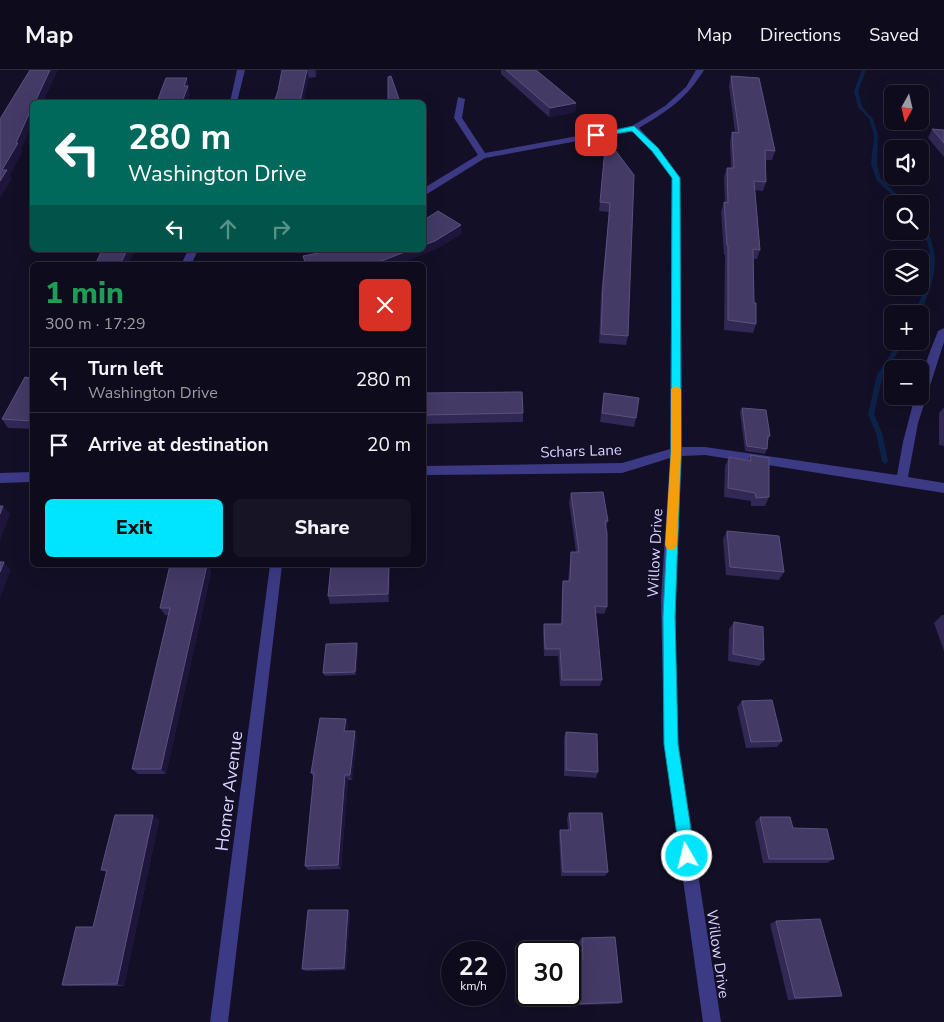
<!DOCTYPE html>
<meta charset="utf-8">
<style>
:root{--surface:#0e0b1c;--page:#171425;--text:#f1f3f6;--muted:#9b9ba3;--line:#2e2b3b;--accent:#00e5ff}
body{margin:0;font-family:"Nunito Sans",sans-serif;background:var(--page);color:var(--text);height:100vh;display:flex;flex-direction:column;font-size:19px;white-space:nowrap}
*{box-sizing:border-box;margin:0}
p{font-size:16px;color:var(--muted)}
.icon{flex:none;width:28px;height:28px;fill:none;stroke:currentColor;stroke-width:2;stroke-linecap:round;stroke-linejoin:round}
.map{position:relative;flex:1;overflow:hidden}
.side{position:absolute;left:30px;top:192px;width:396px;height:305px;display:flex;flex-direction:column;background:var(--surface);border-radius:8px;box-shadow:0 5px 20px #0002,0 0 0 1px var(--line)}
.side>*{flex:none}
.hud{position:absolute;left:30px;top:30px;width:396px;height:152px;border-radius:8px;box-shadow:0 5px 20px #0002,0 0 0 1px var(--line);background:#00695c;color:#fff;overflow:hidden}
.needle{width:32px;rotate:188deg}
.fabs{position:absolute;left:884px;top:15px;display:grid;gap:10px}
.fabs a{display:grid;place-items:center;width:45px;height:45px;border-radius:8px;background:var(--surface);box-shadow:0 5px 20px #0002,0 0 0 1px var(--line);font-size:25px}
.speed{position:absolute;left:441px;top:871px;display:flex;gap:10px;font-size:25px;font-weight:700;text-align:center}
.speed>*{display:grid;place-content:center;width:65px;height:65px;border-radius:50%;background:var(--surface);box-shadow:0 5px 20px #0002,0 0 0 1px var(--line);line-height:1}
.speed small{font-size:12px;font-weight:400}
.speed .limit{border:2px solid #111;border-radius:8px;background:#fff;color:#111}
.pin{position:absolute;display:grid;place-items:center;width:42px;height:42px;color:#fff;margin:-21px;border-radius:10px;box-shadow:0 2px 8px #0006}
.me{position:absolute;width:55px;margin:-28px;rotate:352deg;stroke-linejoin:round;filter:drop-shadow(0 0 4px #0008)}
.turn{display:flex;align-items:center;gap:18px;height:105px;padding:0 15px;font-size:22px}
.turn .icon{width:65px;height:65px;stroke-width:2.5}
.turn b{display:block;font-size:35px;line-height:42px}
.lanes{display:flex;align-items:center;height:48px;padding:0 15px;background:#0003;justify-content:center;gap:25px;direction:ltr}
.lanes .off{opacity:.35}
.round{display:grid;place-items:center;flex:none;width:52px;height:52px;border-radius:8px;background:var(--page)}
.headline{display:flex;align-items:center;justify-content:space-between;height:85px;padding:0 15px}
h1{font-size:30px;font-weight:800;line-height:38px;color:#1e9e55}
.button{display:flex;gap:10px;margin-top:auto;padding:10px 15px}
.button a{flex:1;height:58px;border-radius:8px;background:var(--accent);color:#111;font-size:20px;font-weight:800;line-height:58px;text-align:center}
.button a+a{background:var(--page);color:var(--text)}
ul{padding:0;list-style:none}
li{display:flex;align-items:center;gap:15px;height:65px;padding:0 15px;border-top:1px solid var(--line)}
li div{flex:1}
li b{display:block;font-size:19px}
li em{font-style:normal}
header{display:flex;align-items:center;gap:30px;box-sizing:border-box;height:70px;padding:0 25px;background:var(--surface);border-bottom:1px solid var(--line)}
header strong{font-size:24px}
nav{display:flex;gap:28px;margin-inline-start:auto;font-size:18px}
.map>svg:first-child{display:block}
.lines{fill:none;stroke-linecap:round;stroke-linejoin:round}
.stream{fill:#0c2248;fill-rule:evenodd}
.minor{fill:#3d3a85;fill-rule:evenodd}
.wall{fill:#312854}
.shaded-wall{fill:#1d163a}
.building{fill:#433a66;stroke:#5a527e}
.route{fill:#00e5ff;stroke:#0095a6}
.slow{fill:#f59e0b}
.labels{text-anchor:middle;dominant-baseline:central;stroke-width:4;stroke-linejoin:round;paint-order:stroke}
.street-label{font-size:15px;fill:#d9d4ff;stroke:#130f26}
.near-street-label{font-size:18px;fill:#d9d4ff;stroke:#130f26}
</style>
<header>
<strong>Map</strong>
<nav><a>Map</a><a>Directions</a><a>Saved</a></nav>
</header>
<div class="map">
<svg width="944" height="952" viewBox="0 0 944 952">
<rect width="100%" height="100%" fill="#130f26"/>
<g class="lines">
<g class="stream">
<path d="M862,0H866L858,21L862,37L873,49L878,65L877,94L881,109L907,134H902L877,111L871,94L874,65L869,49L858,37L854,21Z"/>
<path d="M920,151L922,152C943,185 935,210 920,244H914C924,222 934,198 928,174C925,166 920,160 920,151Z"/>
<path d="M899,271H905L883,305L874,344L882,363L888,391L885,394L882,391L876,363L868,344L877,305Z"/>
</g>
<g class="minor">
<path d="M237,0H245L237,32H230Z"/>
<path d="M696,0H704C686,29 668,41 639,58L658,78L680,108L682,377H705L897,405L903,372L915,326H920C920,303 930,282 938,261L944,258V272L918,353L908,407L944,413V423L705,385L682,386L675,529L678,674L721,952H703L664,674L661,529L670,388L622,403L424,405V396L622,393L670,379L672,108L652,82L632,61L485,88L427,124L424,125V118L478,85L454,48L458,27L465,29L462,48L485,83L632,56L665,36L686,17Z"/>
<path d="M188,180H198L191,195H181Z"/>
<path d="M32,402V412L0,413V403Z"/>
<path d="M270,495H282L228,952H210Z"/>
</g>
</g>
<g class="wall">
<path d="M282,0H317L316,7L309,8Z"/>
<path d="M501,0H536L576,33L575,42L549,47L501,4Z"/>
<path d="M731,6L775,81L772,90H765L766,112L763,121L755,120L760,180L757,189H753L754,233L756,254L753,263L724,260L725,185H724L721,142L724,132L725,133L724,107L727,98H731L730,71L732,62H735L729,16Z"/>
<path d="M932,59L944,60V87L928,68Z"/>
<path d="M606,68L628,266L626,275L599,273L601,224L609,142L599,141Z"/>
<path d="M32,304V359L8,358L2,349Z"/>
<path d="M424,323L523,343V352L424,354Z"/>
<path d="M604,323L636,348L634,357L600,352Z"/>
<path d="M944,337V376L939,375V343Z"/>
<path d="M742,338L770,366L768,370L767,379L765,384L745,381L740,342Z"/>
<path d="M750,385L769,427L765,436H751V431L724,427L725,396L729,387L748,390Z"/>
<path d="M571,423L608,451L606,457L607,537L604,544L595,543L602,610L600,616H560L558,586H544L543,561L544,554H561L562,518L563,511H568L570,490L571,482H576L569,432Z"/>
<path d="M727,461L784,502L779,510L726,505L723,469Z"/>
<path d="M331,495H390L389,532L330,534L328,526Z"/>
<path d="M209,497L211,502L166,704H138L132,699L168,545H165L160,538Z"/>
<path d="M942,545H944V581L934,553Z"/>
<path d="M734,552L764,590L759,596L728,591L729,559Z"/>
<path d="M357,573L358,577L356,605L325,606L323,603Z"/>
<path d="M742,631L782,671L777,677L746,678L737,637Z"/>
<path d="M346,649L348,655L347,661L357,668L352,710H348L341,799L308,800L305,796L314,708L311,703Z"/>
<path d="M566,662L598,702L596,708L564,706V668Z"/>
<path d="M569,743L608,802L605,806H561L559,765L560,760H568L567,748Z"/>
<path d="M153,745L159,750L124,916H70L62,915L93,857L106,802L101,800Z"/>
<path d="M760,747L793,758L834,789L827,793H763L755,752Z"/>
<path d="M348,840L350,843L346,900L306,901L302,899Z"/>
<path d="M776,851L842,926L834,927L788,930L770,854Z"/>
<path d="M582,868L622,932L619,934L575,935L571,891L573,888L581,889L579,871Z"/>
</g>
<g class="shaded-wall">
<path d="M50,0H58L43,32H35Z"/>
<path d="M307,0L309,8L304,32H300Z"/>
<path d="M315,0H317L316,7Z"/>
<path d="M187,8L189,17V19L190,25L188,32H182L184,16Z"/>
<path d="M576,33L575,42L549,47L550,38Z"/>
<path d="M32,37V55L21,80L22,82L10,105L12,109L0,128V111L2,100Z"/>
<path d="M461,155L462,164L435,180L396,195H371L410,180H424V175Z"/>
<path d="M127,180H135L128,195H120Z"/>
<path d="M3,436L10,444L0,471V444Z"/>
<path d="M4,492L11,500L0,528V502Z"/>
<path d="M204,495H210L209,497L211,502L166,704L161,699Z"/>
<path d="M389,495H390L389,532L388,524Z"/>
<path d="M357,573L358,577L356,605L355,602Z"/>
<path d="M346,649L348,655L346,667L344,661Z"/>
<path d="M355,661L357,668L352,710L350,705Z"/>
<path d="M345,705L348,710L341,799L338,795Z"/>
<path d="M153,745L159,750L124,916L117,914Z"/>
<path d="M348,840L350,843L346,900L344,898Z"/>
</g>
<g class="building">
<path d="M30,0H50L35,32H32V37L16,73H18L2,100H7L0,111V49Z"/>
<path d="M282,0H307L300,32H274L278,21Z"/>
<path d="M506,0H536L576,33L550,38Z"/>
<path d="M391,6L400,32H388V7Z"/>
<path d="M731,6L759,8L775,81L765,80L766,112L754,111L760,180L753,179L754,233H756V254L728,250V176L727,175L724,132L728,133L727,98H734L732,62L739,63Z"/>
<path d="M166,8H187L184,16H188L182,32H160L161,29H158Z"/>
<path d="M932,59L944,60V73Z"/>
<path d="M606,68L634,105L628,266L601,264L603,215L610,133L600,132Z"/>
<path d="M438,141L461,155L435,171L424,175V150Z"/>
<path d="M102,180H127L120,195H95Z"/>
<path d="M334,180H410L371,195H306L303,186Z"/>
<path d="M231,192L260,194V195H230Z"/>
<path d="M32,304V351L2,349L25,307L30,308Z"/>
<path d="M522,322L523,343L424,345V323Z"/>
<path d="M604,323L639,328L636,348L602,343Z"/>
<path d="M742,338L766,340L770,366H768L767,379L747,376Z"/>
<path d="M750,385L769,388V427L756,428L755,423L728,418L729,387L751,391Z"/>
<path d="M603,422L608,451H605L607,463V537L595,536L602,610H562L560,579H545L544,554H562L563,511H570L571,482H579L571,423Z"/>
<path d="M0,436H3L0,444Z"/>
<path d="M727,461L779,466L784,502L730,497Z"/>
<path d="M0,492H4L0,502Z"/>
<path d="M170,495H207L161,699H132L170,538H160Z"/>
<path d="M331,495H389L388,524L328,526Z"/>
<path d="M734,552L763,557L764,590L733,584Z"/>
<path d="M357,573L355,602L323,603L326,574Z"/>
<path d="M772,630L782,671L751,672L742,631Z"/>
<path d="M320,648L346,649L344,661H355L350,705H345L338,795L305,796L314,703H311Z"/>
<path d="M566,662L597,664L598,702L566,700Z"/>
<path d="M569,743H602L608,802H563L560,760H571Z"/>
<path d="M115,745H153L117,914L62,915L76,857H93L107,800H101Z"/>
<path d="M760,747H790L793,758L827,759L834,789H769Z"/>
<path d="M308,840H348L344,898L302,899Z"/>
<path d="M820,849L842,926L795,928L776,851Z"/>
<path d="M615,867L622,932L577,934L573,888L583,889L582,868Z"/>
</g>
<path class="route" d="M634,56L658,78L680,108L681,382L675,547L678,674L695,786L692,791L687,793L682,791L680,786L664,674L663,547L671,382L672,108L652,81L632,61L596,67L592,65Z"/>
<path class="slow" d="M676,316L681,319V382L677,475L675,479H667L665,475L671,382V319Z"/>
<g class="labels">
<g class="street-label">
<text transform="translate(581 381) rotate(-2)">Schars Lane</text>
<text transform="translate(655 483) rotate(-87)">Willow Drive</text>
<text transform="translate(718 884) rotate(82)">Willow Drive</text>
</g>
<g class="near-street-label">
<text transform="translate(229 721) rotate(-83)">Homer Avenue</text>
</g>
</g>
</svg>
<div class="fabs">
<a><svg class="needle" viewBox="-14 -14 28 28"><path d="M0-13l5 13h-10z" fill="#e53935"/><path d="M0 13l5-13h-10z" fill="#9b9ba3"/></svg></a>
<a><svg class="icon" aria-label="sound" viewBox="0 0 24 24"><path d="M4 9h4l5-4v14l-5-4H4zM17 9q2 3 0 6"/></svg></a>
<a><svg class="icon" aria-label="search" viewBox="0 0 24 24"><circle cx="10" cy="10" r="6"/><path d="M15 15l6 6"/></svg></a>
<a><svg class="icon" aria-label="layers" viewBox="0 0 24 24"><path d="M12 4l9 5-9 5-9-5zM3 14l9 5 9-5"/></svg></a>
<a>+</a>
<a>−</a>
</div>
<div class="speed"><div>22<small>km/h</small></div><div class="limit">30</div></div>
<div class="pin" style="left:596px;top:65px;background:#d93025"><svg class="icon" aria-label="arrive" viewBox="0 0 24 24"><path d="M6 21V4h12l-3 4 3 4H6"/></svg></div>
<svg class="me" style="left:687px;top:786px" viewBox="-20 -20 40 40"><circle r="17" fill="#00e5ff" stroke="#fff" stroke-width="3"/><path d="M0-11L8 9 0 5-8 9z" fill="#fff"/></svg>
<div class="hud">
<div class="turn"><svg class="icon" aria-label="left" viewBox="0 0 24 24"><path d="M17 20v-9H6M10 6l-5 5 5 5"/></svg><div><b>280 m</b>Washington Drive</div></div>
<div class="lanes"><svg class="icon" aria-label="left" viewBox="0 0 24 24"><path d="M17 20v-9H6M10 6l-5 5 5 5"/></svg><svg class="icon off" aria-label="ahead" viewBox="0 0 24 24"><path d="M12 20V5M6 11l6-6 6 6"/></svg><svg class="icon off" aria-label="right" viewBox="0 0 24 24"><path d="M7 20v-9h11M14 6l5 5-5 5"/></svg></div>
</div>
<section class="side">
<div class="headline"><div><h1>1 min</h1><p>300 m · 17:29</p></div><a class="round" style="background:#d93025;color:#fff"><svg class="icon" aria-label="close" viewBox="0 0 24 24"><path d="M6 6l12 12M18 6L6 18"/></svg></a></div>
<ul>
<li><svg class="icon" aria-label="left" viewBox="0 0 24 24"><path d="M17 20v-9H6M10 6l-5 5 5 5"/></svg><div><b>Turn left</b><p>Washington Drive</p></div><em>280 m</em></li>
<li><svg class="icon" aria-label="arrive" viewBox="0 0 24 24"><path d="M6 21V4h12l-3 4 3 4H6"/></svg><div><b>Arrive at destination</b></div><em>20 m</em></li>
</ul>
<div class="button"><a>Exit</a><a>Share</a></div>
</section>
</div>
